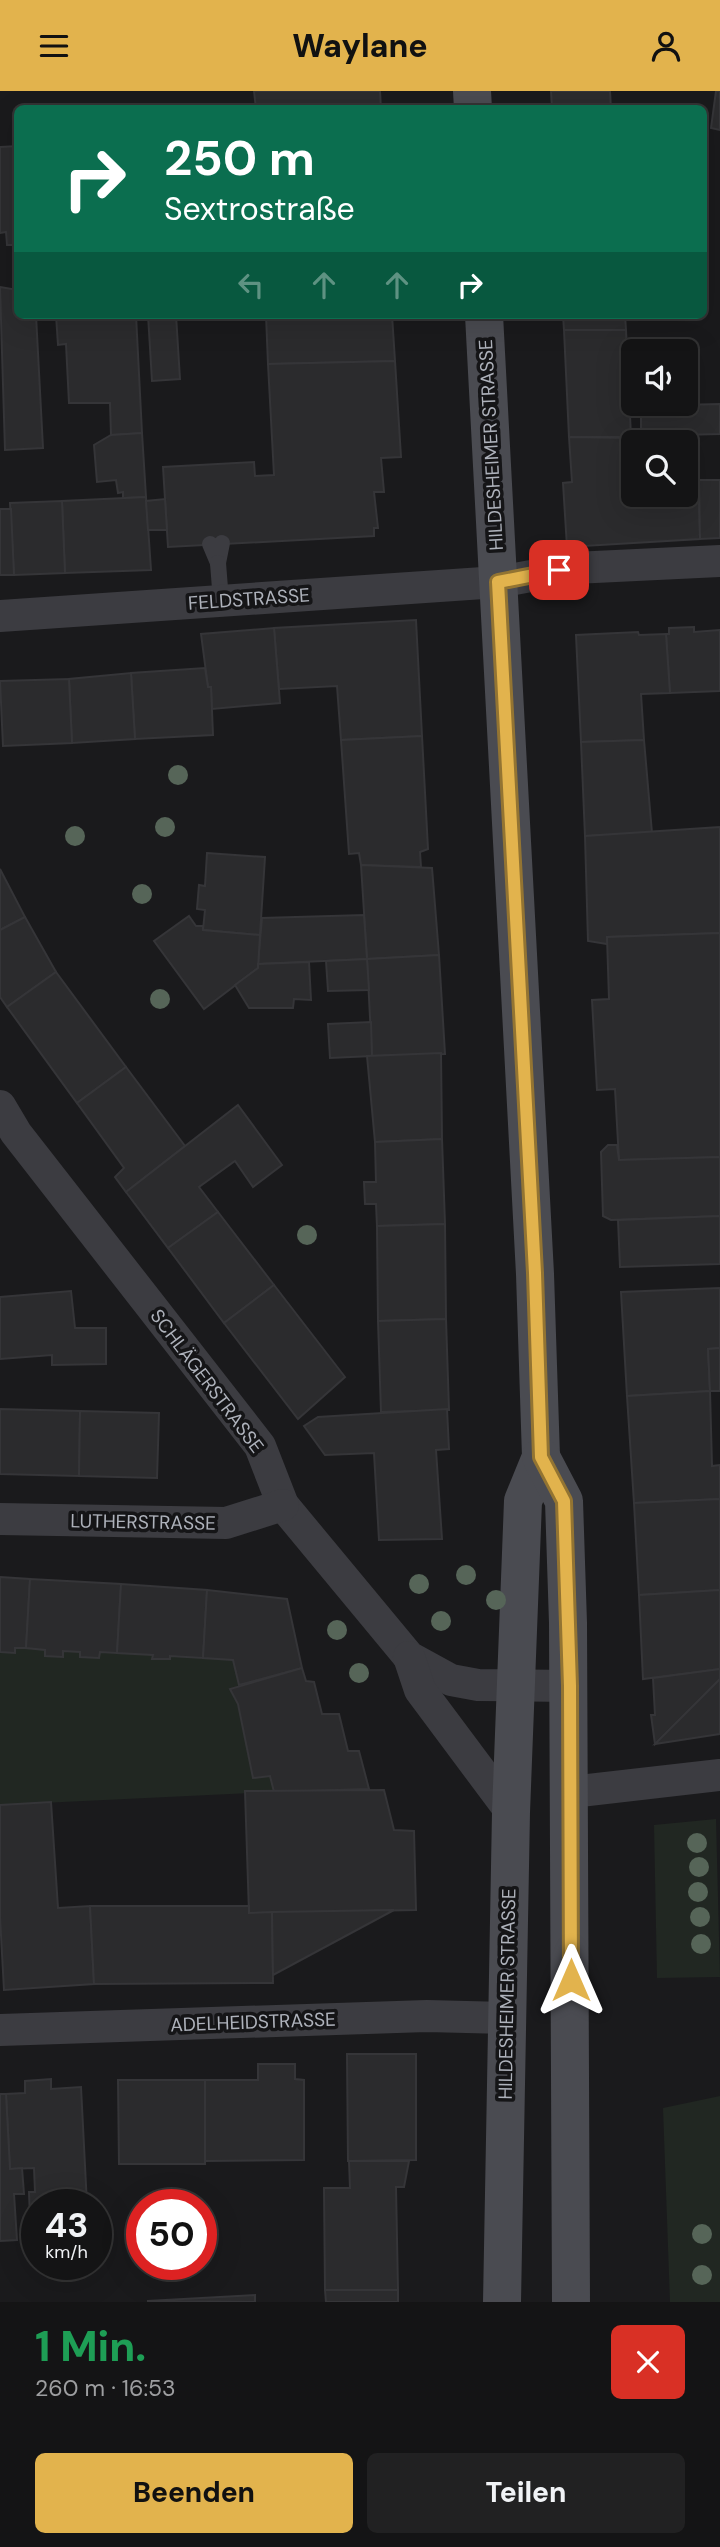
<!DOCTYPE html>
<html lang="de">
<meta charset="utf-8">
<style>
:root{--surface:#141415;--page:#212122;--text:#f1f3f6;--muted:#9d9ea0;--line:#333334;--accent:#e2b34d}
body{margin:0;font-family:"DM Sans",sans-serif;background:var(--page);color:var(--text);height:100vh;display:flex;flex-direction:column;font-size:26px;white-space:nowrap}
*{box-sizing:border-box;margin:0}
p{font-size:23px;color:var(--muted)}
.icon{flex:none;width:38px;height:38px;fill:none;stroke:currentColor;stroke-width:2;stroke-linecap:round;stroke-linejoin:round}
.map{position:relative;height:2211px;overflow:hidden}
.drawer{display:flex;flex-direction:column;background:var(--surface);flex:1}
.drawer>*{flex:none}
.hud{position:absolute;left:14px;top:14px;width:693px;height:214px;border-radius:10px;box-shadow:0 7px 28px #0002,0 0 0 2px var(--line);background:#0b6e4f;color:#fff;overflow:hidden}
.tools{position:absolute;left:621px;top:248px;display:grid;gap:14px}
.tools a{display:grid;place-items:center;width:77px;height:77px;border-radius:10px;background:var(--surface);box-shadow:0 7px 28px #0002,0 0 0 2px var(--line);font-size:35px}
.speed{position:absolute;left:21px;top:2098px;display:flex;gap:14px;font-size:35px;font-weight:700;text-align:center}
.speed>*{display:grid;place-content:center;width:91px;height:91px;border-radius:50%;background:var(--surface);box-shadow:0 7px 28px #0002,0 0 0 2px var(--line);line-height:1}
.speed small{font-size:18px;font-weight:400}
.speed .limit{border:10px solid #d22;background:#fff;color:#111}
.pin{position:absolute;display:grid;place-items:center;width:60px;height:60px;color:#fff;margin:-30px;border-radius:14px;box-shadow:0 4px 10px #0006}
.me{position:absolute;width:77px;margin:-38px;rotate:0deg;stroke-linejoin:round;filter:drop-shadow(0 0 5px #0008)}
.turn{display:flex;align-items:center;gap:24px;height:147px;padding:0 35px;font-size:32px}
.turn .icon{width:91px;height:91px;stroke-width:2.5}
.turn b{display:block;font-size:49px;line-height:60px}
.lanes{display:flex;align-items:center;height:66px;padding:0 35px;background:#0003;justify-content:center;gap:35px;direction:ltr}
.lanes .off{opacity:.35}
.round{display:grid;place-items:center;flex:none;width:74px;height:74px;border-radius:10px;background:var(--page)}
.head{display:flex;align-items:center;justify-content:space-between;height:119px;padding:0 35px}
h1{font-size:42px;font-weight:800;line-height:52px;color:#1e9e55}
.button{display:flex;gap:14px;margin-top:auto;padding:14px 35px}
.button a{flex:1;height:80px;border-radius:10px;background:var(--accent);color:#111;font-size:28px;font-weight:800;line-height:80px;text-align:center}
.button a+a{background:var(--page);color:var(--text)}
header{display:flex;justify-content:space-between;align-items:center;height:91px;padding:0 35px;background:var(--accent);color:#111;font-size:32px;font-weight:800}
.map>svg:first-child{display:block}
.green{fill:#212722}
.building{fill:#2b2b2d;stroke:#353538;stroke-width:2}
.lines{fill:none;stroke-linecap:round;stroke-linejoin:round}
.service{stroke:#3c3c41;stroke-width:16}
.minor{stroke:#3c3c41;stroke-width:32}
.secondary{stroke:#4a4b51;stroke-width:38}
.tree{fill:#566558}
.route-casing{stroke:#937432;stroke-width:18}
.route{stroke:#e2b34d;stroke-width:12}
.labels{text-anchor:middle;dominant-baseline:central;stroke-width:7;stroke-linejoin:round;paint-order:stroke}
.street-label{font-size:19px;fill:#aeb2bb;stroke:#151517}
</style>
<header><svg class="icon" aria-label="menu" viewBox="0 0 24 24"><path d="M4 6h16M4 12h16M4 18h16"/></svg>Waylane<svg class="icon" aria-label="person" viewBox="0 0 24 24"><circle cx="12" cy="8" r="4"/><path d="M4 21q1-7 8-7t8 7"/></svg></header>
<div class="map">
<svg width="720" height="2211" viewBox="0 0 720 2211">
<rect width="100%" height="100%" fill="#1a1a1c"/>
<g class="green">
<path d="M15,1557L45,1559V1565L62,1566L63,1560L80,1561V1566L99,1567L100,1561L153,1564V1568H169L170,1565L233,1569L239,1594L231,1599L270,1685L274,1701L0,1714V1561L14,1562Z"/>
<path d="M716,1728L720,1886L657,1887L654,1734Z"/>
<path d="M720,2005V2211H670L663,2017Z"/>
</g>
<g class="building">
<path d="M254,0H380L381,18H256Z"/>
<path d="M551,0H610L611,18H552Z"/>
<path d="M716,0H720V39L711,37Z"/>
<path d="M18,55V154H7L6,141L0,142V56Z"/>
<path d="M0,196L18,199V224H36L43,357L5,359Z"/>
<path d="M56,224H136L142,342L111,344L110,312H69L66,253L58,254Z"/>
<path d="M148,224H176L180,288L152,290Z"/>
<path d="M266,224H392L395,270L268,273Z"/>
<path d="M563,224H625L626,239H564Z"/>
<path d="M564,239H626L631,346H569Z"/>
<path d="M395,270L401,366L381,367L384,401H374L378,437H374V445L168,456L163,376L254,371L255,385L274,384L268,273Z"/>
<path d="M720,313V343L641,345V315Z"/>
<path d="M142,342L146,406L123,407V401L118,402L116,389L97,391L94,354L111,344Z"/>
<path d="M569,346L634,347V376H630L631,386L627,389L630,397H634V404H686V376H698L700,448L567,456L563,392L572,391Z"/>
<path d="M699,389H720V447L700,448Z"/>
<path d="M146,406L151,479L65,482L62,410Z"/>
<path d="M165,408L167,439H148L146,410Z"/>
<path d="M62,410L65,482L14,484L10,412Z"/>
<path d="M0,418H11L14,484H0Z"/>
<path d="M416,529L422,645L341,649L337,595L279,598L274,537Z"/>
<path d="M694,536V541L720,539V600L670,602L666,543H669V537Z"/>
<path d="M274,537L280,612L212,618L211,596H208L201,543Z"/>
<path d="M638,541L639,544L666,543L670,602L641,603L644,649L581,651L576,544Z"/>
<path d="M205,577L208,596H211L213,644L135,648L131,582Z"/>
<path d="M131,582L135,648L72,652L69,588Z"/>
<path d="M69,588L72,652L3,655L0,590Z"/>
<path d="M422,645L428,758L420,761L421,776L361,774L359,762L349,763L341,649Z"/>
<path d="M644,649L652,742L585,745L581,651Z"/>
<path d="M720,736V842L607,846V853L588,850L585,745Z"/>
<path d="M207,762L265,766L260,844L203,839L205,819L197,818L199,794L205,795Z"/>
<path d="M361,774L432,777L439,864L367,868Z"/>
<path d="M0,778L25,826L0,839Z"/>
<path d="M364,824L367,868L258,873L262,827Z"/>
<path d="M189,825L196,835H203V839L260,844L258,877L204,918L154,850Z"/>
<path d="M25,826L56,881L7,916L0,906V839Z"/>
<path d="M720,842V1066L619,1069L615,998L597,999L592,909L609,908L607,846Z"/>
<path d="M439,864L445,963L372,965L367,868Z"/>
<path d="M367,868L369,899L328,900L326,870Z"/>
<path d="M309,871L311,909L294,908L293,917H249L235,894L258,877V873Z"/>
<path d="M56,881L126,976L77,1012L7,916Z"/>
<path d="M371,931L372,965L330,967L328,933Z"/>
<path d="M441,962L442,1048L375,1051L367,965Z"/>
<path d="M126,976L185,1055L126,1101L115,1086L124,1077L77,1012Z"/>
<path d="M238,1014L282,1074L253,1096L235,1070L199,1096L218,1121L168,1157L126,1101Z"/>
<path d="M442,1048L445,1133L377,1135L376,1113H365L364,1091H376L375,1051Z"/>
<path d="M608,1054H617L619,1069L720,1066V1125L611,1129L603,1125L601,1061Z"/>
<path d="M218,1121L274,1194L224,1232L168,1157Z"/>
<path d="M720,1125V1173L620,1176L618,1129Z"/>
<path d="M445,1133L446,1228L378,1230L377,1135Z"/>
<path d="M274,1194L345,1286L298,1328L224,1232Z"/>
<path d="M720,1197V1257L708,1258L710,1300L627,1305L621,1201Z"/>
<path d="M71,1200L75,1237H106V1273L52,1274V1264L0,1268V1206Z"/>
<path d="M446,1228L449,1319L381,1321L378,1230Z"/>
<path d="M720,1257V1300H710L708,1258Z"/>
<path d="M710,1300L712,1375L720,1374V1408L634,1412L627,1305Z"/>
<path d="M0,1318L80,1320L79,1385L0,1383Z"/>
<path d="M447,1318L449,1358L436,1359L442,1448L379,1449L374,1362L325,1364L304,1335L318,1326Z"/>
<path d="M80,1320L159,1322L157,1387L79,1385Z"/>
<path d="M720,1408V1499L639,1504L634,1412Z"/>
<path d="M0,1486L30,1488L26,1557H15V1562L0,1561Z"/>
<path d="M30,1488L121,1493L117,1562L100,1561L99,1567L80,1566V1561L63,1560V1566L45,1565V1559L26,1557Z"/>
<path d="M121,1493L207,1499L203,1567L170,1565V1568H152L153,1564L117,1562Z"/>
<path d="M207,1499L287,1508L302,1577L239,1594L233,1569L203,1567Z"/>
<path d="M720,1499V1578L643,1588L639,1504Z"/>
<path d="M302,1577L306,1590L314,1591L322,1623H339L348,1660H359L369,1698L274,1701L270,1685L253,1687L238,1613L230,1598Z"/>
<path d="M720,1578V1588L655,1653L651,1624H655L653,1587Z"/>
<path d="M720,1588V1643L655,1653Z"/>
<path d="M384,1699L394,1739L414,1740L416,1819L249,1822L245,1700Z"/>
<path d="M51,1711L58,1817L90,1815L94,1893L4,1899L0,1826V1714Z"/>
<path d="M90,1815H249V1822L272,1821L273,1892L94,1893Z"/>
<path d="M394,1819L273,1884L272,1821Z"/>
<path d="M347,1963H416V2069L348,2070Z"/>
<path d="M258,1973H295V1988L304,1989V2069L205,2070V1989H258Z"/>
<path d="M51,1988V1998L81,1996L87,2114H37V2129H30L29,2101H35L34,2077L10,2078L6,2003L25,2002V1990Z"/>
<path d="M118,1989H205V2073H119Z"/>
<path d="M0,2003H6L10,2078L22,2077L24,2103H14L17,2149L0,2150Z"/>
<path d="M349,2070H409L404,2096H396L398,2199H325L324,2097H350Z"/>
<path d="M325,2199H398V2211H326Z"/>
<path d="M255,2204V2211L147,2210Z"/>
</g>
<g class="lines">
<g class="service">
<path d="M210,453L218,472L222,452"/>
<path d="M218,472L221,510"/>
</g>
<g class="minor">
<path d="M0,525L498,491L574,477L720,470"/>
<path d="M0,1015L16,1042L260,1355L283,1414L409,1566L451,1589L478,1594L570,1595"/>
<path d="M0,1428L226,1432L283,1414"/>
<path d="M409,1566L420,1599L511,1721"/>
<path d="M571,1701L720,1684"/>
<path d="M0,1939L427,1925L506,1927"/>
</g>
<g class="secondary">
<path d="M472,0L473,18"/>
<path d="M484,224L535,1183L541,1366L523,1410L511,1721L502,2211"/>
<path d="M541,1366L564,1410L568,1532L571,2211"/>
</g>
</g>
<g class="tree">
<circle cx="178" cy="684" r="10"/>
<circle cx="165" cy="736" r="10"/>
<circle cx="75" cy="745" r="10"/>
<circle cx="142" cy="803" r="10"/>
<circle cx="160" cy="908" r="10"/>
<circle cx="307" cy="1144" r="10"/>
<circle cx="466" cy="1484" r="10"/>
<circle cx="419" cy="1493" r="10"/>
<circle cx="496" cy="1509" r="10"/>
<circle cx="441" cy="1530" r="10"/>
<circle cx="337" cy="1539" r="10"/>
<circle cx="359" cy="1582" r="10"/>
<circle cx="697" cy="1752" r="10"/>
<circle cx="699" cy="1776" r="10"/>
<circle cx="698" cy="1801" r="10"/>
<circle cx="700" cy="1826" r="10"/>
<circle cx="701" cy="1853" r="10"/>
<circle cx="702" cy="2143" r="10"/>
<circle cx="702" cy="2184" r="10"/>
</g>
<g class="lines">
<defs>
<path id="route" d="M559,479L498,491L535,1182L541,1366L564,1410L570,1595L571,1889"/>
</defs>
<use href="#route" class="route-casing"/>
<use href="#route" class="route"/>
</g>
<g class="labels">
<g class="street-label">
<text transform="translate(491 354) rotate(-93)">HILDESHEIMER STRASSE</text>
<text transform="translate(249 508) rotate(-4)">FELDSTRASSE</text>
<text transform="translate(207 1290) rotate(53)">SCHLÄGERSTRASSE</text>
<text transform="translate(143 1431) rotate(1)">LUTHERSTRASSE</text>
<text transform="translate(507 1903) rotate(-89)">HILDESHEIMER STRASSE</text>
<text transform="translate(253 1931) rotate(-2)">ADELHEIDSTRASSE</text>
</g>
</g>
</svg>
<div class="tools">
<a><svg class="icon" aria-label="sound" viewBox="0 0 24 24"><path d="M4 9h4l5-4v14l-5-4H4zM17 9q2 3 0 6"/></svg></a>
<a><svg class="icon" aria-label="search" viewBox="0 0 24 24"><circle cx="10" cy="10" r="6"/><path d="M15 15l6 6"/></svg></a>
</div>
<div class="speed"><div>43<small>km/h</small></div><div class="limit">50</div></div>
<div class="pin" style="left:559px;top:479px;background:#d93025"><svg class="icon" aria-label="arrive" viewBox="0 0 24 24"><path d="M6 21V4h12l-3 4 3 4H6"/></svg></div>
<svg class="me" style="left:571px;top:1889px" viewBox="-20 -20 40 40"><path d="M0-17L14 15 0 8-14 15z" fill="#e2b34d" stroke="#fff" stroke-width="4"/></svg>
<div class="hud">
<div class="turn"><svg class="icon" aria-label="right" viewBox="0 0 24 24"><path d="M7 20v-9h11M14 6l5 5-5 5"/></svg><div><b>250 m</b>Sextrostraße</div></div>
<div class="lanes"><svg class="icon off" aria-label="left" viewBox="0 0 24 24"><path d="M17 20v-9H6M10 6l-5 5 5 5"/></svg><svg class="icon off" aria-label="ahead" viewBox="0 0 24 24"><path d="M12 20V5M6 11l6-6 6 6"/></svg><svg class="icon off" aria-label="ahead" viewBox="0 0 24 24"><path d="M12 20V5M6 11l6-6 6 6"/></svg><svg class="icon" aria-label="right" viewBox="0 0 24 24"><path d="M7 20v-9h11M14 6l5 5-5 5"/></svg></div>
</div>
</div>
<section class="drawer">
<div class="head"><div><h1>1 Min.</h1><p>260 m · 16:53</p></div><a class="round" style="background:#d93025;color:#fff"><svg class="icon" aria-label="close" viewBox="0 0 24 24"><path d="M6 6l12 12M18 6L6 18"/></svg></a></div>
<div class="button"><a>Beenden</a><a>Teilen</a></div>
</section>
